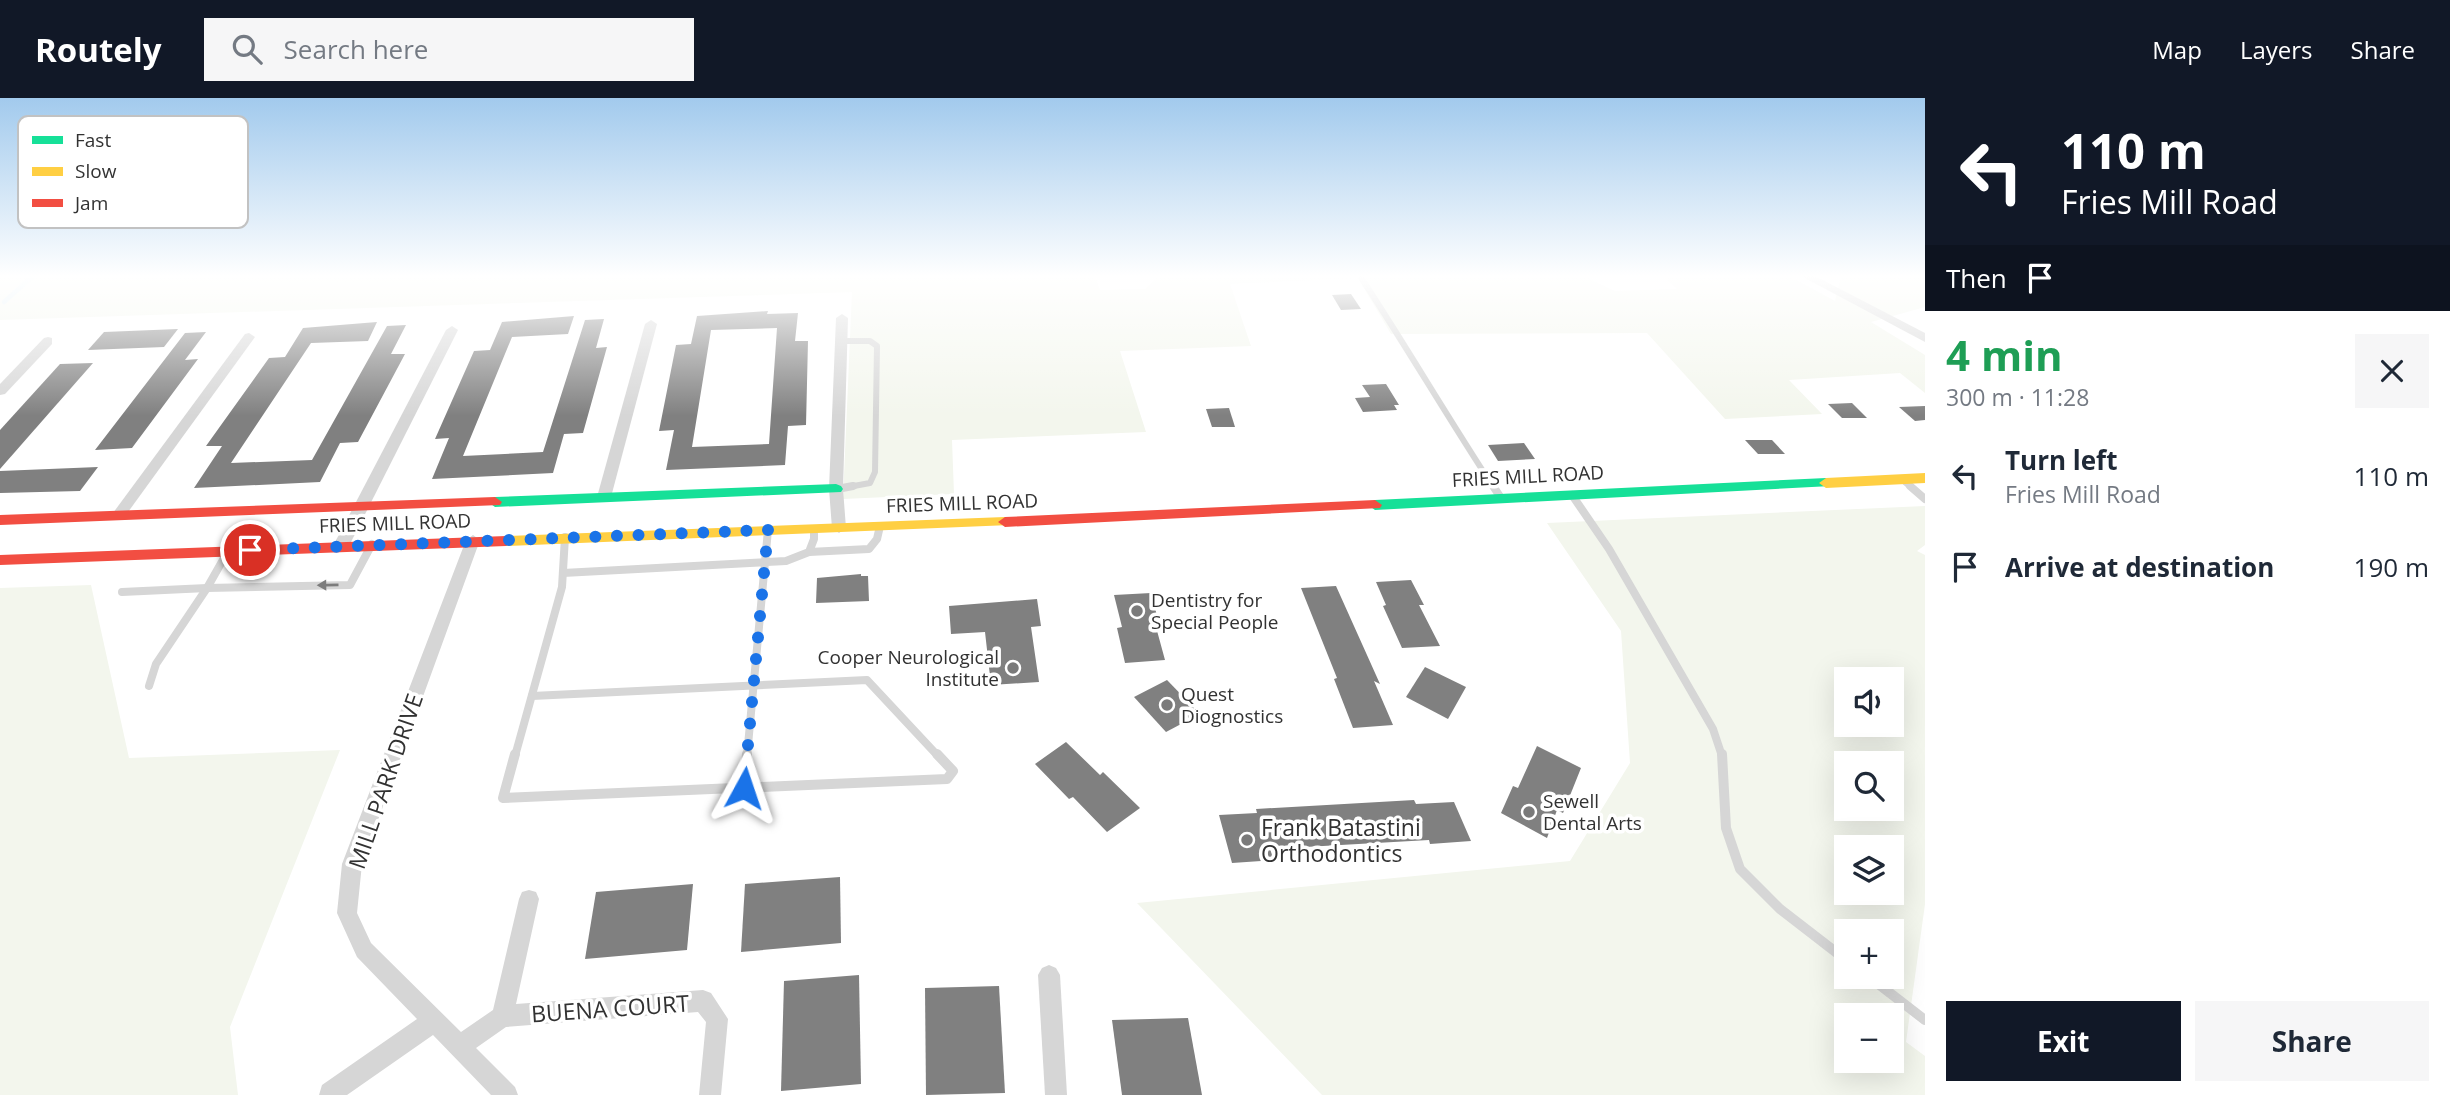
<!DOCTYPE html>
<meta charset="utf-8">
<style>
:root{--surface:#fff;--page:#f6f6f7;--text:#1f2937;--muted:#747a83;--accent:#111827}
body{margin:0;font-family:"Open Sans",sans-serif;background:var(--page);color:var(--text);height:100vh;display:flex;flex-direction:column;font-size:26px;white-space:nowrap}
*{box-sizing:border-box;margin:0}
p{font-size:23px;color:var(--muted)}
.icon{flex:none;width:38px;height:38px;fill:none;stroke:currentColor;stroke-width:2;stroke-linecap:round;stroke-linejoin:round}
.map{position:relative;flex:1;overflow:hidden}
.side{display:flex;flex-direction:column;background:var(--surface);width:525px}
.side>*{flex:none}
.banner{background:#111827;color:#fff;overflow:hidden}
.buttons{position:absolute;left:1834px;top:569px;display:grid;gap:14px}
.buttons a{display:grid;place-items:center;width:70px;height:70px;border-radius:0px;background:var(--surface);box-shadow:0 7px 28px #0002;font-size:35px}
.pin{position:absolute;display:grid;place-items:center;width:60px;height:60px;color:#fff;margin:-30px;border:4px solid #fff;border-radius:50%;box-shadow:0 2px 7px #0007}
.me{position:absolute;width:77px;margin:-38px;rotate:5deg;stroke-linejoin:round;filter:drop-shadow(0 0 5px #0008)}
.turn{display:flex;align-items:center;gap:24px;height:147px;padding:0 21px;font-size:32px}
.turn .icon{width:91px;height:91px;stroke-width:2.5}
.turn b{display:block;font-size:49px;line-height:60px}
.then{display:flex;align-items:center;height:66px;padding:0 21px;background:#0003;gap:14px;font-size:26px}
.round{display:grid;place-items:center;flex:none;width:74px;height:74px;border-radius:0px;background:var(--page)}
.headline{display:flex;align-items:center;justify-content:space-between;height:119px;padding:0 21px}
h1{font-size:42px;font-weight:700;line-height:52px;color:#1e9e55}
.primary-button{display:flex;gap:14px;margin-top:auto;padding:14px 21px}
.primary-button a{flex:1;height:80px;border-radius:0px;background:var(--accent);color:#fff;font-size:28px;font-weight:700;line-height:80px;text-align:center}
.primary-button a+a{background:var(--page);color:var(--text)}
ul{padding:0;list-style:none}
li{display:flex;align-items:center;gap:21px;height:91px;padding:0 21px}
li div{flex:1}
li b{display:block;font-size:26px}
li em{font-style:normal}
header{display:flex;align-items:center;gap:42px;box-sizing:border-box;height:98px;padding:0 35px;background:var(--accent);color:#fff}
header strong{font-size:33px}
nav{display:flex;gap:38px;margin-inline-start:auto;font-size:24px}
.search{width:490px;height:63px;background:var(--page);display:flex;align-items:center;gap:18px;box-sizing:border-box;padding:0 24px;border-radius:0px;color:var(--muted);font-size:26px}
main{display:flex;flex:1;min-height:0}
.map>svg:first-child{display:block}
.green{fill:#f3f6ed;fill-rule:evenodd}
.lines{fill:none;stroke-linecap:round;stroke-linejoin:round}
.stream{stroke:#daecf4;stroke-width:4.5}
.building{fill:#808080;fill-rule:evenodd}
.lane-far2{stroke:#d6d6d6;stroke-width:6}
.lane-far1{stroke:#d6d6d6;stroke-width:8}
.lane{stroke:#d6d6d6;stroke-width:10}
.street{fill:#d6d6d6;fill-rule:evenodd}
.fast{fill:#16e098;fill-rule:evenodd}
.slow{fill:#ffcf43;fill-rule:evenodd}
.jam{fill:#f24e42;fill-rule:evenodd}
.oneway{fill:#7c7c7c}
.route{stroke:#1a73e8;stroke-width:12;stroke-dasharray:0 21.6}
.poi-dot{fill:#7a7a7a;stroke:#fff;stroke-width:2.5}
.labels{text-anchor:middle;dominant-baseline:central;stroke-width:7;stroke-linejoin:round;paint-order:stroke}
.street-label{font-size:19px;fill:#323232;stroke:#fff}
.poi-label{font-size:19px;fill:#323232;stroke:#fff;text-anchor:start}
.near-street-label{font-size:23px;fill:#323232;stroke:#fff}
.near-poi-label{font-size:23px;fill:#323232;stroke:#fff;text-anchor:start}
.key{fill:#fff;stroke:#c2c2c2;stroke-width:2}
.key-label{font-size:19px;fill:#323232}
</style>
<header>
<strong>Routely</strong>
<div class="search"><svg class="icon" aria-label="search" viewBox="0 0 24 24"><circle cx="10" cy="10" r="6"/><path d="M15 15l6 6"/></svg>Search here</div>
<nav><a>Map</a><a>Layers</a><a>Share</a></nav>
</header>
<main>
<div class="map">
<svg width="1925" height="997" viewBox="0 0 1925 997">
<rect width="100%" height="100%" fill="#fff"/>
<g class="green">
<path d="M0,178H1095L1100,192L1145,191L1158,178H1583L1615,193L1677,191L1663,178H1789L1835,203L1841,178H1925V209L1871,224L1925,257V295L1900,275L1789,282L1822,316L1725,321L1647,235L1391,236L1358,180L1230,186L1251,248L1120,253L1146,334L952,342L954,396L843,401L852,194L0,222Z"/>
<path d="M1925,408V447L1917,453L1925,457V806L1906,944L1925,958V997H1322L1137,805L1570,763L1630,665L1621,533L1547,425ZM1846,581H1892V626H1846ZM1846,665H1892V710H1846ZM1846,749H1892V794H1846ZM1846,833H1892V878H1846ZM1846,917H1892V962H1846Z"/>
<path d="M91,487L129,660L340,652L230,929L238,997H0V490Z"/>
</g>
<g class="lines">
<path class="stream" d="M4,204L33,178"/>
</g>
<g class="building">
<path d="M1351,196L1361,211L1341,212L1332,197Z"/>
<path d="M768,213L767,216L798,215L795,243H808L806,327L788,328L785,367L666,372L674,332L659,333L676,247L691,246L697,218ZM777,230L769,346L692,349L711,232Z"/>
<path d="M574,218L568,236L512,239L463,358L543,354L585,222L604,221L596,250L607,249L583,335L564,336L553,375L432,381L449,340L435,341L474,253L490,252L502,224Z"/>
<path d="M377,224L368,243L311,245L231,365L312,362L387,228L406,227L391,256H405L358,344L340,345L320,384L194,390L222,348H206L269,260L285,259L303,230Z"/>
<path d="M178,231L164,249L88,252L104,234Z"/>
<path d="M206,234L185,262L198,261L132,350L95,352L185,235Z"/>
<path d="M93,265L0,371V332L60,266Z"/>
<path d="M1386,286L1399,307H1394L1397,312L1363,314L1355,300L1370,299L1362,287Z"/>
<path d="M1852,305L1867,320H1842L1828,306Z"/>
<path d="M1925,308V322L1915,323L1899,309Z"/>
<path d="M1229,310L1235,329H1212L1206,311Z"/>
<path d="M1745,342H1772L1785,356H1758Z"/>
<path d="M1524,345L1535,361L1498,363L1488,347Z"/>
<path d="M98,369L80,393L0,395V373Z"/>
<path d="M861,476V478H868L869,503L816,505L817,480Z"/>
<path d="M1411,482L1424,507H1419L1440,548L1402,550L1383,508L1386,507L1376,484Z"/>
<path d="M1336,488L1380,586L1374,583L1393,627L1353,630L1334,581L1337,580L1301,490Z"/>
<path d="M1151,495L1160,529H1156L1165,562L1125,565L1117,530L1122,529L1114,497Z"/>
<path d="M1037,501L1041,528L1031,529L1039,584L991,587L985,534L951,536L949,508Z"/>
<path d="M1425,569L1466,589L1448,621L1406,599Z"/>
<path d="M1167,582L1200,616L1166,634L1134,599Z"/>
<path d="M1066,644L1100,677L1103,674L1140,710L1107,734L1073,699L1069,701L1035,666Z"/>
<path d="M1537,648L1581,670L1563,715L1557,712L1547,740L1501,715L1513,688L1518,690Z"/>
<path d="M1414,702L1416,706L1454,704L1471,743L1430,746L1429,742L1270,751L1274,762L1232,765L1219,717L1257,715L1256,711Z"/>
<path d="M840,779L841,845L741,854L745,786Z"/>
<path d="M693,786L687,852L585,861L596,794Z"/>
<path d="M859,877L861,986L781,993L784,883Z"/>
<path d="M999,888L1005,995L926,997L925,890Z"/>
<path d="M1188,920L1202,997H1122L1112,922Z"/>
</g>
<g class="lines">
<g class="lane-far2">
<path d="M1360,178C1406,248 1448,320 1494,390"/>
<path d="M841,243H870L877,248L875,374L870,385L843,390"/>
<path d="M1901,381L1912,390"/>
</g>
<g class="lane-far1">
<path d="M1493,388L1501,400"/>
<path d="M1910,388L1925,401"/>
<path d="M837,391L853,388"/>
<path d="M1572,397L1609,451L1713,631L1722,658"/>
<path d="M228,453L207,490L350,487L372,446"/>
<path d="M809,454L869,451L877,441L880,428"/>
<path d="M563,475L786,463L809,454L814,441V431"/>
<path d="M122,494L207,490"/>
<path d="M149,588L156,566L207,490"/>
<path d="M532,598L867,582L938,658"/>
<path d="M515,658L562,489L565,439"/>
<path d="M747,658L768,432"/>
</g>
<g class="lane">
<path d="M515,656L503,700L947,681L953,673L937,656"/>
<path d="M1722,656L1726,730L1740,771L1780,811L1846,862"/>
<path d="M744,690L747,656"/>
<path d="M1868,878L1925,922"/>
</g>
<g class="street">
<path d="M1801,178H1815L1925,235V244Z"/>
<path d="M842,216L848,220L843,391L846,430L839,435L832,430L829,391L836,220Z"/>
<path d="M651,222L657,226L611,399L609,402H599L597,399L645,226Z"/>
<path d="M452,228L458,232L349,448L346,452H336L333,448L446,232Z"/>
<path d="M249,235L255,239L123,421H113L111,418L113,415L245,236Z"/>
<path d="M48,239L52,240V246L5,296L0,297V286L44,240Z"/>
<path d="M473,437L480,442L362,766L357,815L371,845L461,934L493,912L519,801L522,794L529,792L536,794L539,801L516,906L703,892L711,895L728,921L721,997H699L706,924L698,914L506,929L476,950L515,989L518,997H491L433,937L347,997H319L322,987L417,921L357,859L337,815L342,766L466,442Z"/>
<path d="M1049,867L1056,870L1060,877L1067,997H1045L1038,877L1042,870Z"/>
</g>
<g class="fast">
<path d="M1826,380L1831,382L1833,385L1831,388L1375,412L1368,407L1375,402Z"/>
<path d="M836,386L841,388L843,391L841,394L495,409L488,404L495,399Z"/>
</g>
<g class="slow">
<path d="M1925,375V385L1826,390L1819,385L1826,380Z"/>
<path d="M1005,419L1012,424L1010,427L506,448L499,443L506,438Z"/>
</g>
<g class="jam">
<path d="M495,399L502,404L500,407L0,427V417Z"/>
<path d="M1375,402L1382,407L1380,410L1005,429L998,424L1005,419Z"/>
<path d="M506,438L513,443L506,448L0,467V457Z"/>
</g>
</g>
<defs><path id="oneway-solid" d="M-6-.8H1V-3.2L6.5 0L1 3.2V.8H-6Z" transform="scale(1.75)"/></defs>
<use class="oneway" href="#oneway-solid" transform="translate(328 487) rotate(179)"/>
<linearGradient id="sky" x2="0" y2="1"><stop stop-color="#a2caed"/><stop offset="0.56" stop-color="#fff"/><stop offset="1" stop-color="#fff" stop-opacity="0"/></linearGradient>
<rect width="1925" height="318" fill="url(#sky)"/>
<g class="lines">
<path class="route" d="M250,452L768,432L744,690"/>
</g>
<g class="poi-dot">
<circle cx="1137" cy="513" r="7"/>
<circle cx="1013" cy="570" r="7"/>
<circle cx="1167" cy="607" r="7"/>
<circle cx="1529" cy="714" r="7"/>
<circle cx="1247" cy="742" r="7"/>
</g>
<g class="labels">
<g class="street-label">
<text transform="translate(1528 378) rotate(-3)">FRIES MILL ROAD</text>
<text transform="translate(962 405) rotate(-2)">FRIES MILL ROAD</text>
<text transform="translate(395 425) rotate(-2)">FRIES MILL ROAD</text>
</g>
<g class="poi-label">
<text x="1151" y="502">Dentistry for<tspan x="1151" dy="22">Special People</tspan></text>
<text x="999" y="559" text-anchor="end">Cooper Neurological<tspan x="999" dy="22">Institute</tspan></text>
<text x="1181" y="596">Quest<tspan x="1181" dy="22">Diognostics</tspan></text>
<text x="1543" y="703">Sewell<tspan x="1543" dy="22">Dental Arts</tspan></text>
</g>
<g class="near-street-label">
<text transform="translate(385 683) rotate(-71)">MILL PARK DRIVE</text>
<text transform="translate(610 910) rotate(-4)">BUENA COURT</text>
</g>
<g class="near-poi-label">
<text x="1261" y="729">Frank Batastini<tspan x="1261" dy="26">Orthodontics</tspan></text>
</g>
</g>
<rect x="18" y="18" width="230" height="112" rx="10" class="key"/>
<rect x="32" y="38" width="31" height="8" fill="#16e098"/>
<rect x="32" y="69" width="31" height="9" fill="#ffcf43"/>
<rect x="32" y="101" width="31" height="8" fill="#f24e42"/>
<g class="key-label">
<text x="75" y="49">Fast</text>
<text x="75" y="80">Slow</text>
<text x="75" y="112">Jam</text>
</g>
</svg>
<div class="buttons">
<a><svg class="icon" aria-label="sound" viewBox="0 0 24 24"><path d="M4 9h4l5-4v14l-5-4H4zM17 9q2 3 0 6"/></svg></a>
<a><svg class="icon" aria-label="search" viewBox="0 0 24 24"><circle cx="10" cy="10" r="6"/><path d="M15 15l6 6"/></svg></a>
<a><svg class="icon" aria-label="layers" viewBox="0 0 24 24"><path d="M12 4l9 5-9 5-9-5zM3 14l9 5 9-5"/></svg></a>
<a>+</a>
<a>−</a>
</div>
<div class="pin" style="left:250px;top:452px;background:#d93025"><svg class="icon" aria-label="arrive" viewBox="0 0 24 24"><path d="M6 21V4h12l-3 4 3 4H6"/></svg></div>
<svg class="me" style="left:744px;top:690px" viewBox="-20 -20 40 40"><path d="M0-17L14 15 0 8-14 15z" fill="#1a73e8" stroke="#fff" stroke-width="4"/></svg>
</div>
<section class="side">
<div class="banner">
<div class="turn"><svg class="icon" aria-label="left" viewBox="0 0 24 24"><path d="M17 20v-9H6M10 6l-5 5 5 5"/></svg><div><b>110 m</b>Fries Mill Road</div></div>
<div class="then">Then<svg class="icon" aria-label="arrive" viewBox="0 0 24 24"><path d="M6 21V4h12l-3 4 3 4H6"/></svg></div>
</div>
<div class="headline"><div><h1>4 min</h1><p>300 m · 11:28</p></div><a class="round"><svg class="icon" aria-label="close" viewBox="0 0 24 24"><path d="M6 6l12 12M18 6L6 18"/></svg></a></div>
<ul>
<li><svg class="icon" aria-label="left" viewBox="0 0 24 24"><path d="M17 20v-9H6M10 6l-5 5 5 5"/></svg><div><b>Turn left</b><p>Fries Mill Road</p></div><em>110 m</em></li>
<li><svg class="icon" aria-label="arrive" viewBox="0 0 24 24"><path d="M6 21V4h12l-3 4 3 4H6"/></svg><div><b>Arrive at destination</b></div><em>190 m</em></li>
</ul>
<div class="primary-button"><a>Exit</a><a>Share</a></div>
</section>
</main>
